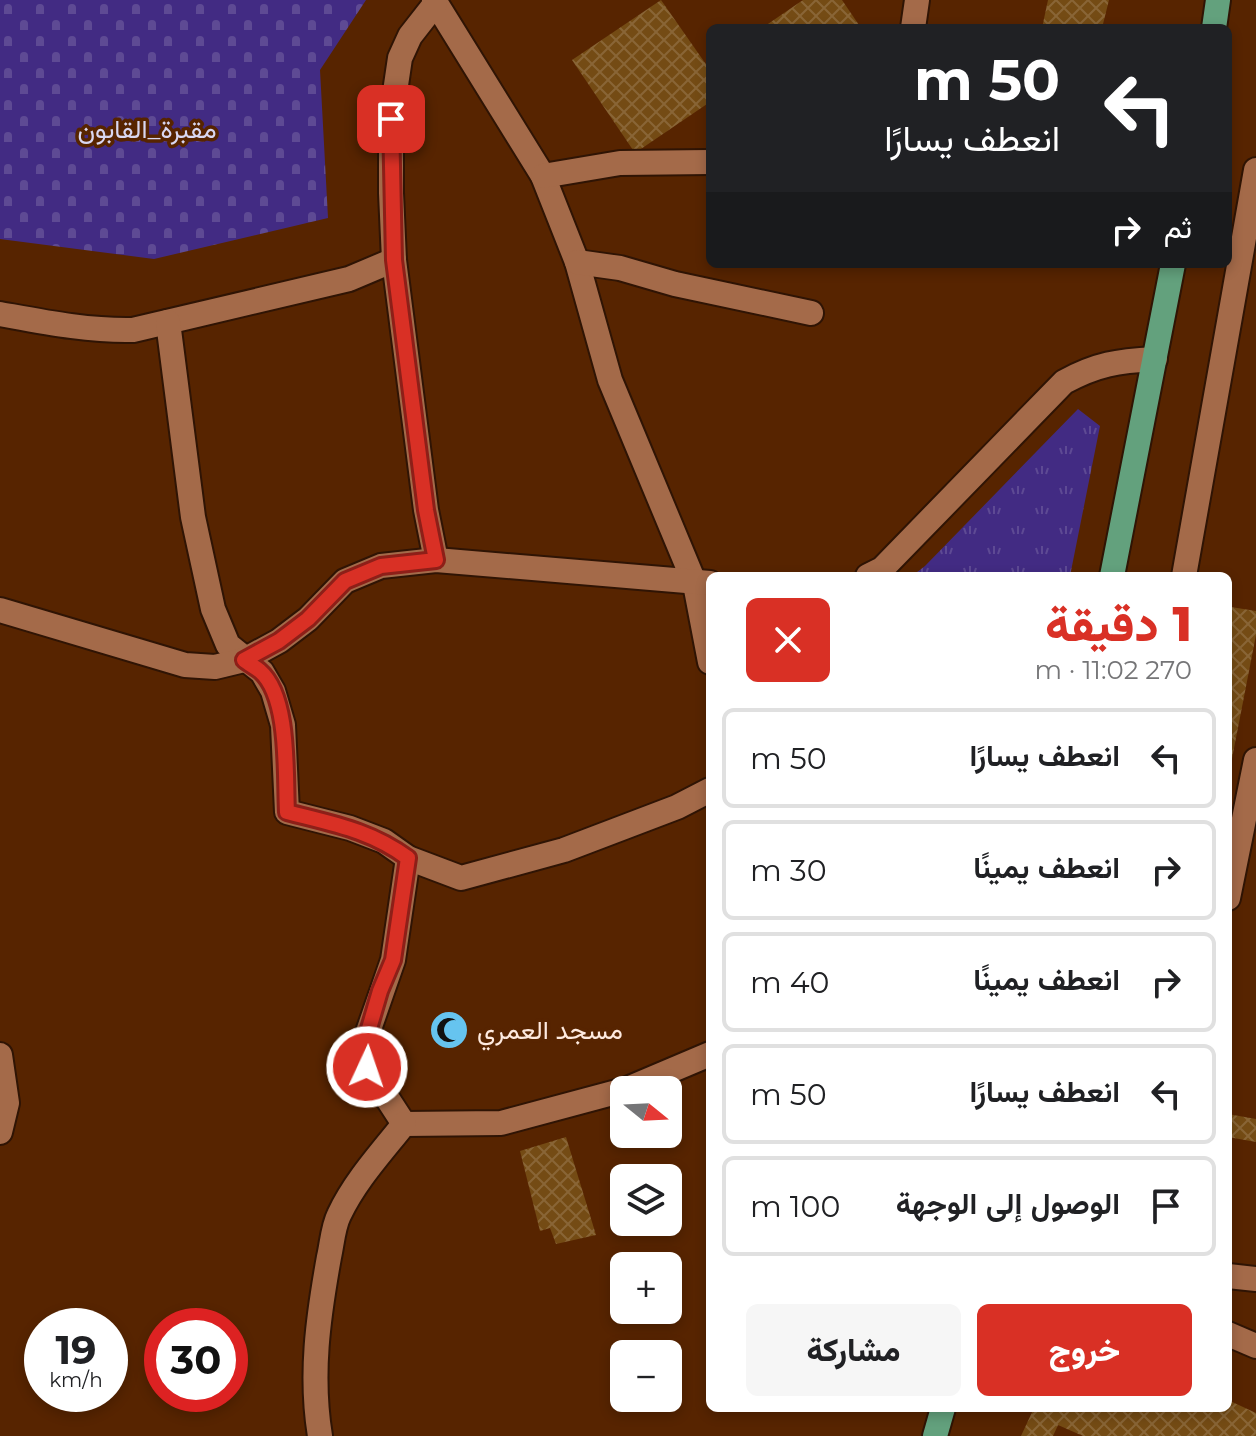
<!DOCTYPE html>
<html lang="ar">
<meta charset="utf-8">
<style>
:root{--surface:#fff;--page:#f6f6f6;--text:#202124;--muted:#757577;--line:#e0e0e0;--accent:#d93025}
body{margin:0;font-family:Montserrat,Vazirmatn,sans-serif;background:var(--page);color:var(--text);direction:rtl;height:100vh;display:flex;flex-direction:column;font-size:30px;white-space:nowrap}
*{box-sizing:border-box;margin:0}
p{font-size:26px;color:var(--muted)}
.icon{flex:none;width:44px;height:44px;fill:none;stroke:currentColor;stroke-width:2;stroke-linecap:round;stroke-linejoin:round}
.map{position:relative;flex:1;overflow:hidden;direction:ltr}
.drawer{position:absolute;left:706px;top:572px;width:526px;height:840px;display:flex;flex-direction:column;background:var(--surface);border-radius:12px;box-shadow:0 4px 12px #0003;direction:rtl}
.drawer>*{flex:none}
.guide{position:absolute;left:706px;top:24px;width:526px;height:244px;border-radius:12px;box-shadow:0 4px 12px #0003;direction:rtl;background:#202124;color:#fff;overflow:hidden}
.needle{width:52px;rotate:108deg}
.fabs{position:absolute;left:610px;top:1076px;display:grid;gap:16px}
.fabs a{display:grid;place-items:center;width:72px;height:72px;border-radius:12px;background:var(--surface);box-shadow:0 4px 12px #0003;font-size:40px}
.speed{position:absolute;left:24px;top:1308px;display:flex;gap:16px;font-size:40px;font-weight:700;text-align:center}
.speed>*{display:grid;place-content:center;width:104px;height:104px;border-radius:50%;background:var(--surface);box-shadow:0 4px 12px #0003;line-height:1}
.speed small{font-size:20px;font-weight:400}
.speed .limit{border:12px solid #d22;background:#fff;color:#111}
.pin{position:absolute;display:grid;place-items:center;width:68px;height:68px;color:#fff;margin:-34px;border-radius:16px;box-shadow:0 4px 12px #0006}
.me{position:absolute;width:88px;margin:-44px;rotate:3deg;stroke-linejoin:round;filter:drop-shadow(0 0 6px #0008)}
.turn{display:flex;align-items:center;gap:28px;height:168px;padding:0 40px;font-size:36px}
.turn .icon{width:104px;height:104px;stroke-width:2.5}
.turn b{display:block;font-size:56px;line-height:68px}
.then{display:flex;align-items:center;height:76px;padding:0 40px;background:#0003;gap:16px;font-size:30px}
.round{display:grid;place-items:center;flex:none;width:84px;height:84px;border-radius:12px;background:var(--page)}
.headline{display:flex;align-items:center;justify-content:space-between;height:136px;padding:0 40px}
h1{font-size:48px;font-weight:800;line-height:60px;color:var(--accent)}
.cta{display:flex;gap:16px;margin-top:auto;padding:16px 40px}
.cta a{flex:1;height:92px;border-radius:12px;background:var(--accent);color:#fff;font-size:32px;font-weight:800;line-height:92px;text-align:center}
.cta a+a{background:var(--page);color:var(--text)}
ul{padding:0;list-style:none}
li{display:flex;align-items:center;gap:24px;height:100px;margin:0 16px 12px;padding:0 24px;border:4px solid var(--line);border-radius:12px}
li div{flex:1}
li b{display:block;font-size:30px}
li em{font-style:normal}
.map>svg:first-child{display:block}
.grass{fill:url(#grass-tufts)}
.cemetery{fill:url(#cemetery-stones)}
.building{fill:url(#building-cross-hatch)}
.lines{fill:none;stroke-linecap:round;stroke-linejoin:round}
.minor-casing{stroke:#2f1404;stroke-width:28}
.major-casing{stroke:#2f1404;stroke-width:28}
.minor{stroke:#a46a49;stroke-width:24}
.major{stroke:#63a17d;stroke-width:24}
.route-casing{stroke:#8d1f18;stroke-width:20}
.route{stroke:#d93025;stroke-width:14}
.labels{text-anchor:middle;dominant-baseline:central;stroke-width:7;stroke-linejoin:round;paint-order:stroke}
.park-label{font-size:26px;fill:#d9d7f1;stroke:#572400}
.poi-label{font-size:26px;fill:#feeadf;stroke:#572400;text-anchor:start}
</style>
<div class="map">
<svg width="1256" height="1436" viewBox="0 0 1256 1436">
<defs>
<pattern id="grass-tufts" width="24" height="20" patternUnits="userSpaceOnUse" patternTransform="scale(2)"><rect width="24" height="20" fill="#422b83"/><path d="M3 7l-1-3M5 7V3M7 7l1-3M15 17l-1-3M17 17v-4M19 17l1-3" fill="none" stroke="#5e4a94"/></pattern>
<pattern id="cemetery-stones" width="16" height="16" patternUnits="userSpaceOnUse" patternTransform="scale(2)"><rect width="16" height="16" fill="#422b83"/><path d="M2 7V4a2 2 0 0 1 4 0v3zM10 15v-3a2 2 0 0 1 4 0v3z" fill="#5e4a94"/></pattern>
<pattern id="building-cross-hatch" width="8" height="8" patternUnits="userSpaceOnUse" patternTransform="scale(2)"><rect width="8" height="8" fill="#744b14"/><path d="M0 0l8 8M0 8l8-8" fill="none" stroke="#896536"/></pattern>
</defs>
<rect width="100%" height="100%" fill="#572400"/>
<path class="grass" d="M1078,409L1100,426L1070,576H912L925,566Z"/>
<path class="cemetery" d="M0,0H366L320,70L328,218L154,259L0,239Z"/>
<g class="building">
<path d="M661,0L710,70V102L635,153L572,60Z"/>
<path d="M803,0H842L861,28H762Z"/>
<path d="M1048,0H1109L1102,28H1042Z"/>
<path d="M1231,607L1256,611V635L1229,774L1228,621Z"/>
<path d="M1228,1114L1256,1119V1142L1228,1137Z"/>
<path d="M566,1137L596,1235L556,1244L550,1228L540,1231L520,1151Z"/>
<path d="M1228,1400L1256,1413V1436H1083L1058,1425L1053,1436H1021L1034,1408H1228Z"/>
</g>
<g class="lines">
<defs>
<g id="minor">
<path d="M434,0L543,176L577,262L610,380L695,584L710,662"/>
<path d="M435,4L410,36L400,58L391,119V193L394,260L426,510L436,560"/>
<path d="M913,28L917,0"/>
<path d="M543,176L620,163L710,162"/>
<path d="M577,262L620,268L675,284L811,313"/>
<path d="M0,314C44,322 88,331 133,330L349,279L394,260"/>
<path d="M168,322L193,517L213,609L228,645L262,672L273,691L283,725L287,812L350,828L384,841L408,858L461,878L564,850L677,807L710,790"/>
<path d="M868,576L882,569L1064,382C1097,364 1118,361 1155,359"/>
<path d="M1184,576L1256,170"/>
<path d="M0,610L185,665L215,667L244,660L279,641L308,619L345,581L381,566L436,560L710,583"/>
<path d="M408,858L393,960L368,1032L367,1067L404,1124L501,1123L624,1090"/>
<path d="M1228,898L1256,760"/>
<path d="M0,1055L7,1103L0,1132"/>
<path d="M625,1090L710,1054"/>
<path d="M1228,1276L1256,1279"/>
<path d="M1228,1334L1256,1346"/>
<path d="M320,1436C310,1375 318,1318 329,1257C332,1244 333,1227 339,1215C355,1181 381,1153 404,1124"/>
</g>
<g id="major">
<path d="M1214,28L1218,0"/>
<path d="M1112,576L1173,264"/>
<path d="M935,1436L943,1408"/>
</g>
</defs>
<use href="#minor" class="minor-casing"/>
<use href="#major" class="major-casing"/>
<use href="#minor" class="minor"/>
<use href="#major" class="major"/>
</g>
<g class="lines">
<defs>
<path id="route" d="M367,1067L368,1032L380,991L393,960L408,858C370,830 333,824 287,812C285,775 290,697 260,671C255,667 249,664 244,660L279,641L308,619L345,581L381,566L436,560L426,510L394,260L391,119"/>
</defs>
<use href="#route" class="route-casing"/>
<use href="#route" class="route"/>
</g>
<defs>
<symbol id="mosque-disc" viewBox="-11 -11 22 22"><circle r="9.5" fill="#66c4ef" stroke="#572400"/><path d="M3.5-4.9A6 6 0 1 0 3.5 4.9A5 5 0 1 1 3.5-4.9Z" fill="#111"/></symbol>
</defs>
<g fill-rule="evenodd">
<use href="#mosque-disc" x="427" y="1008" width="44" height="44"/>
</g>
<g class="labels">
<g class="park-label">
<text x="147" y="129">مقبرة_القابون</text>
</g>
<g class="poi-label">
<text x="477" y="1030">مسجد العمري</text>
</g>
</g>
</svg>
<div class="fabs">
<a><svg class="needle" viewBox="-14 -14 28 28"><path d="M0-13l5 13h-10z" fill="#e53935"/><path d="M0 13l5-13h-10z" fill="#757577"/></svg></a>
<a><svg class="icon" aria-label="layers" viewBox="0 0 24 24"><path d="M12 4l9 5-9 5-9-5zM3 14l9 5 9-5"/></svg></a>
<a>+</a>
<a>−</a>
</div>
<div class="speed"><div>19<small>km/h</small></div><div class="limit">30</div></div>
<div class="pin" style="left:391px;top:119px;background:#d93025"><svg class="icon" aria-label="arrive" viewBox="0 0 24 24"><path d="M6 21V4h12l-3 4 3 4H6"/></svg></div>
<svg class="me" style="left:367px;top:1067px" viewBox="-20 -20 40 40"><circle r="17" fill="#d93025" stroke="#fff" stroke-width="3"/><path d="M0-11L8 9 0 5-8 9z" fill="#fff"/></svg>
<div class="guide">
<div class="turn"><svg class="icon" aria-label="left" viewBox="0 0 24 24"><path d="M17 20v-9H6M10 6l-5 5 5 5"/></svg><div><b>50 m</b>انعطف يسارًا</div></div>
<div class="then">ثم<svg class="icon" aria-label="right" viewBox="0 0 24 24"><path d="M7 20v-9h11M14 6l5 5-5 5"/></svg></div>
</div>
<section class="drawer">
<div class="headline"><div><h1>1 دقيقة</h1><p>270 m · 11:02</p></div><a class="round" style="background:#d93025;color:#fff"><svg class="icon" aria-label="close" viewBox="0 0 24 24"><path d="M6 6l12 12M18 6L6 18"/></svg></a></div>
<ul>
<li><svg class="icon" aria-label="left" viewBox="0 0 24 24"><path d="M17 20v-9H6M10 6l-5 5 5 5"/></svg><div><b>انعطف يسارًا</b></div><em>50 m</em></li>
<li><svg class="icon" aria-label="right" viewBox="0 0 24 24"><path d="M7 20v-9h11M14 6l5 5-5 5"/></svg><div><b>انعطف يمينًا</b></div><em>30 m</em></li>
<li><svg class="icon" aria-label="right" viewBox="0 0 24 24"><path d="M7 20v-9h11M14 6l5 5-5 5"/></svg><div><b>انعطف يمينًا</b></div><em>40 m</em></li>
<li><svg class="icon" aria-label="left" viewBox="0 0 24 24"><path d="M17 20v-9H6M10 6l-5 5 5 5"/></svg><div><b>انعطف يسارًا</b></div><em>50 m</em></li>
<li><svg class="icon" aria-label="arrive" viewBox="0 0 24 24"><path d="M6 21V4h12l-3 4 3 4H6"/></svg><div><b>الوصول إلى الوجهة</b></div><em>100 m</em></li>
</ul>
<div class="cta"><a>خروج</a><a>مشاركة</a></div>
</section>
</div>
